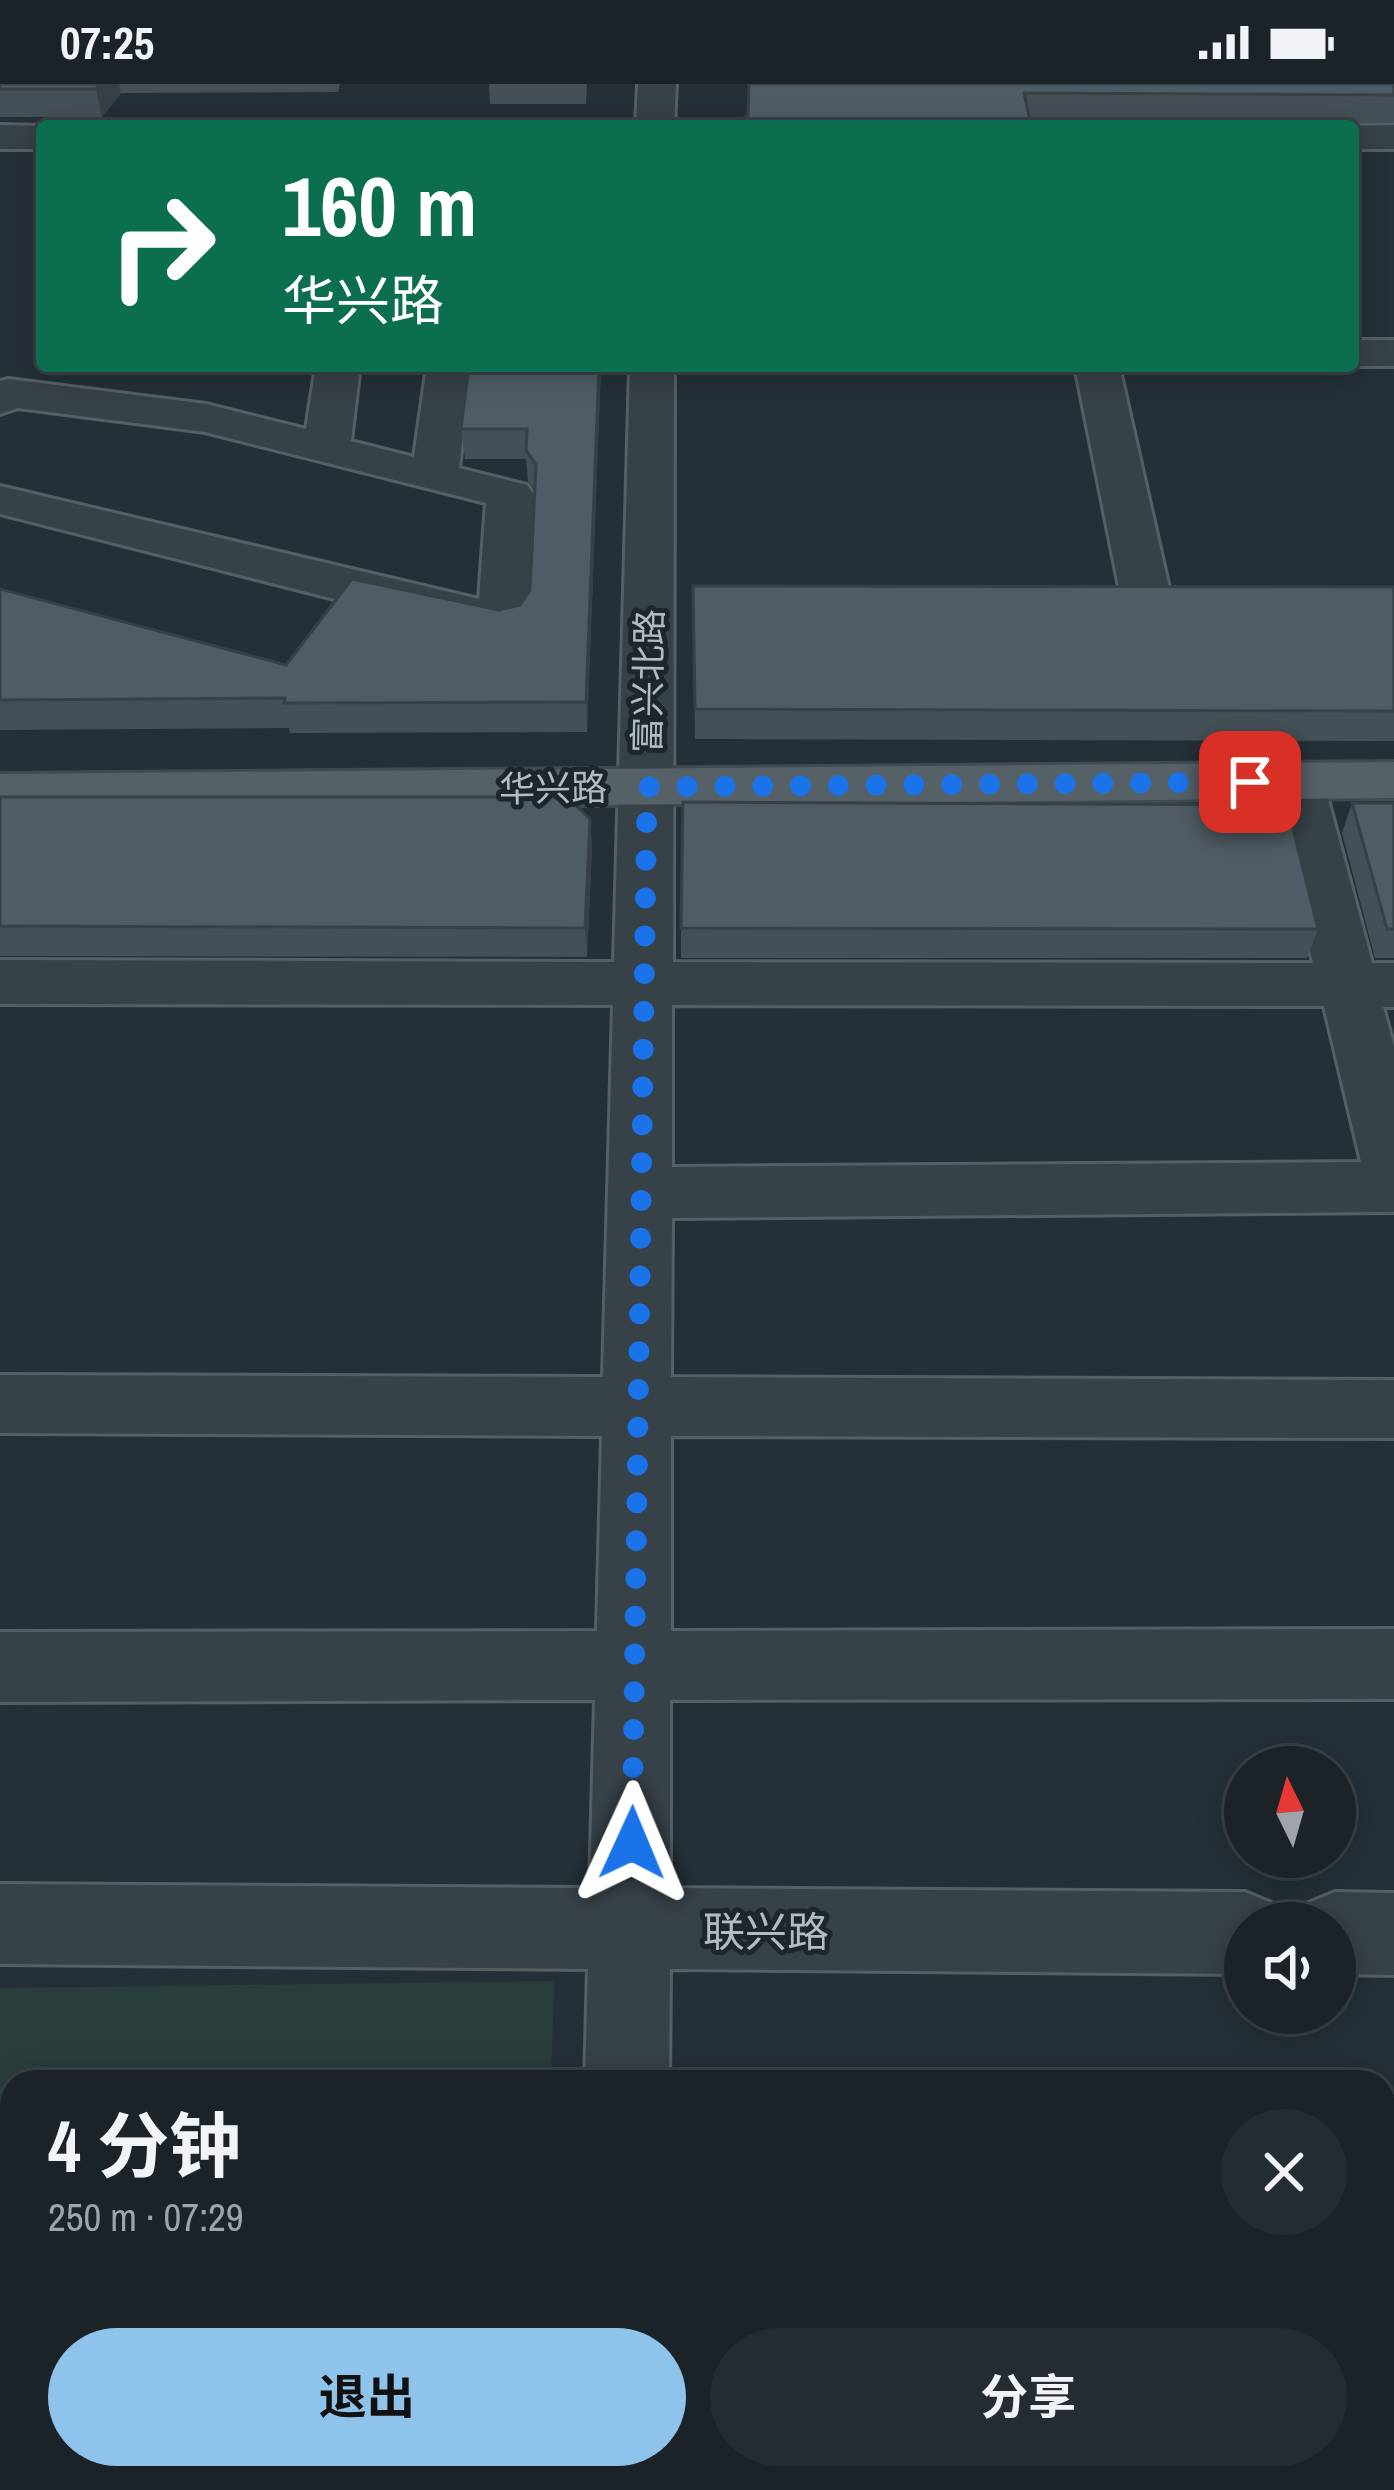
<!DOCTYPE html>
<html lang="zh">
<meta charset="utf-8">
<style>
:root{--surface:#1b2329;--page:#242b31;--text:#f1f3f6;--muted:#a0a4a8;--line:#394046;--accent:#8ec4ec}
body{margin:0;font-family:"Archivo Narrow","Noto Sans SC",sans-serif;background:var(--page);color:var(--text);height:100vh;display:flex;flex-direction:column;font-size:45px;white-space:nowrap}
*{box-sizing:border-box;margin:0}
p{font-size:39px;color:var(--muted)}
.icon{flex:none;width:66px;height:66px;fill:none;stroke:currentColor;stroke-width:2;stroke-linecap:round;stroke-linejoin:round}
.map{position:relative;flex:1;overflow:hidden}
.details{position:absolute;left:0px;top:1986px;width:1395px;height:420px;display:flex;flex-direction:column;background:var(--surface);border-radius:36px 36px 0 0;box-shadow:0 6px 30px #0003,0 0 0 3px var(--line)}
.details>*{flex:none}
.hud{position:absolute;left:36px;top:36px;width:1323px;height:252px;border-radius:12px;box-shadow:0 6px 30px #0003,0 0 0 3px var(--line);background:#0b6e4f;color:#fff;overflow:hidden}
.needle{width:78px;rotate:355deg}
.controls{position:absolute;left:1224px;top:1662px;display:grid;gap:24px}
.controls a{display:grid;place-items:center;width:132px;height:132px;border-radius:50%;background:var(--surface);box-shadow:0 6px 30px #0003,0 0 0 3px var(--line);font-size:60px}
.pin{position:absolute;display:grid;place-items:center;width:102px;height:102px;color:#fff;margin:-51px;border-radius:24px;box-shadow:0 6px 18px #0006}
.me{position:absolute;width:132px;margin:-66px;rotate:1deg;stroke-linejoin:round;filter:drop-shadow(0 0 9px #0008)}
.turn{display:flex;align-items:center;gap:42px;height:252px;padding:0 48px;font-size:54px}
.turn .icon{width:156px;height:156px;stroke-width:2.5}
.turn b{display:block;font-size:84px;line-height:102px}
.round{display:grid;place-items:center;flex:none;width:126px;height:126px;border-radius:63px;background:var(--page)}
.headline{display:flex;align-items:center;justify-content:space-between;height:204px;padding:0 48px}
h1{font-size:72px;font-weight:700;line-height:90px}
.action{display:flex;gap:24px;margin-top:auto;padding:24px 48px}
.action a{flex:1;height:138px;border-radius:72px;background:var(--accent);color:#111;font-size:48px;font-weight:700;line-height:138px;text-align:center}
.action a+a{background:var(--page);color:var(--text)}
.status{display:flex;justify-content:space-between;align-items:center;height:84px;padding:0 60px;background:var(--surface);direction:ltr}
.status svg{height:33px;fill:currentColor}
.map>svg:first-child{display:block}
.green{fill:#293d3a}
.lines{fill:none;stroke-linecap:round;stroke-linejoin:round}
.minor-tunnel{stroke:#39444c;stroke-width:42;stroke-dasharray:42 21;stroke-linecap:butt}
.minor-casing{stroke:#555f65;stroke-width:6}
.major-casing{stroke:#404a51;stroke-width:6}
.minor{fill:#374148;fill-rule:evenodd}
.major{fill:#556067;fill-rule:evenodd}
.wall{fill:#444f57}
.shaded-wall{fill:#374047}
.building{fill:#4f5c65;stroke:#374047;stroke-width:3}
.route{stroke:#1a73e8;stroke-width:21;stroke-dasharray:0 37.8}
.labels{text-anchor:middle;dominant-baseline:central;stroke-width:10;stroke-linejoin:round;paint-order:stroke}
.street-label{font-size:36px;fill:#b2bcc4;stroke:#1c262c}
.near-street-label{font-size:42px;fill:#b2bcc4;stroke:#1c262c}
</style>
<div class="status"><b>07:25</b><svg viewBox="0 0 49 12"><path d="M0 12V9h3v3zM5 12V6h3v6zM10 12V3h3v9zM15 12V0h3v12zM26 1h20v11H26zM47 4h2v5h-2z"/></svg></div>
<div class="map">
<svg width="1394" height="2406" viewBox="0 0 1394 2406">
<rect width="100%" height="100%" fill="#242f37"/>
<path class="green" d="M554,1897L551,1998H12V2394H538V2406H0V1904Z"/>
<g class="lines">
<path class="minor-tunnel" d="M1288,0L1304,42"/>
<defs>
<g id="minor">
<path d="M638,0H676L674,42H636Z"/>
<path d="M0,41L45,42L42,65H0Z"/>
<path d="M1394,41V65H1353L1350,42Z"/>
<path d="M1353,256H1394V282H1352Z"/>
<path d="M316,282H360L351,357L414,373L427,282H471L459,384L527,401L534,411L528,536L521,547L503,552L370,524L0,430V402L479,515L486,419L205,348L18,324L0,330V297L8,295L206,320L306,345Z"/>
<path d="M630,282H674L673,878L1313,879L1269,697L1277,684L1296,679L1315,684L1323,697L1372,879H1394V923H1383L1394,963V1128L672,1134L671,1293L1394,1296V1354L671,1352V1547L1394,1545V1615L670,1616V1804L1245,1808L1274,1820L1281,1839H1245V1890L670,1885L669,1998H585L588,1885L0,1880V1800L590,1804L595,1616L0,1618V1548L597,1547L602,1352L0,1349V1291L603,1293L613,921L0,920V876L614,878ZM672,921L1324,922L1361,1078L672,1083Z"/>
<path d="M1075,282H1119L1171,513L1164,524L1146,528L1128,524L1121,513Z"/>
<path d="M1335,1808L1394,1809V1891L1335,1890V1839H1299L1306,1820Z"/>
<rect x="569" y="2394" width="94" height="12"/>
</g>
<path id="major" d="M1394,678V714L0,726V690Z"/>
</defs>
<use href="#minor" class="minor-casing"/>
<use href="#major" class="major-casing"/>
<use href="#minor" class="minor"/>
<use href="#major" class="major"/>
</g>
<g class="wall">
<path d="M0,0H340L338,8L121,9L102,33H0Z"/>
<path d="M489,0H587L586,20H490Z"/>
<path d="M749,0H1394V39L1030,38L748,32Z"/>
<path d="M469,282H601L587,648L290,649L289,644L0,646V505L286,581L520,521L530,506L535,406L528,397L526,375H465L461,345Z"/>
<path d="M693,502L1394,503V657L695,655Z"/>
<path d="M0,713L590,735L592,765L587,873L0,872Z"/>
<path d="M1352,719H1394V874H1375L1342,749Z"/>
<path d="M681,844L1318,845L1307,874H681Z"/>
</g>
<g class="shaded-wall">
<path d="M99,0H119L121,9L102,33L96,5Z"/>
<path d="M599,282H601L587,648L586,618Z"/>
<path d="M590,735L592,765L587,873L585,844Z"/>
</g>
<g class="building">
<path d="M0,0H99L96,5H0Z"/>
<path d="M749,0H1394V11L1024,9L1031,42H725L748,32Z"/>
<path d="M469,282H599L586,618L284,619L285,614L0,616V505L286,581L352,495L499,526L520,521L530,506L536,381L526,366L527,345H461Z"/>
<path d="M693,502L1394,503V627L695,625Z"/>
<path d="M0,713H567L590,735L585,844L0,842Z"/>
<path d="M683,718L1287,721L1318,845L681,844Z"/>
<path d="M1352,719H1394V845H1387Z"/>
</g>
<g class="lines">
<path class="route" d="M632,1759L647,703L1250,698"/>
</g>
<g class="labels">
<g class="street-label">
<text transform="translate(648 597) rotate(-89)">富兴北路</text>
<text transform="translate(553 704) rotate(-1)">华兴路</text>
</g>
<g class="near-street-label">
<text x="766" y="1848">联兴路</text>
</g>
</g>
</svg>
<div class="controls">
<a><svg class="needle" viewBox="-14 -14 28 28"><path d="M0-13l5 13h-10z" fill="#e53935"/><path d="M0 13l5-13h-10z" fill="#a0a4a8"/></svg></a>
<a><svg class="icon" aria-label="sound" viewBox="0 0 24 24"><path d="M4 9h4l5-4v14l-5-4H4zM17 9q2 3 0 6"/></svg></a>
</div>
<div class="pin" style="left:1250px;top:698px;background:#d93025"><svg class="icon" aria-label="arrive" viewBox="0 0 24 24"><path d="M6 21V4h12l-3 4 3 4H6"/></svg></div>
<svg class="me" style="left:632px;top:1759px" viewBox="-20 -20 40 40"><path d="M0-17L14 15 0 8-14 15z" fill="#1a73e8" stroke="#fff" stroke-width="4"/></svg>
<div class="hud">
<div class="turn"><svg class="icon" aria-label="right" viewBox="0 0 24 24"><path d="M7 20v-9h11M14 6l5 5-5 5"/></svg><div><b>160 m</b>华兴路</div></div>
</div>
<section class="details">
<div class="headline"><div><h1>4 分钟</h1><p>250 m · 07:29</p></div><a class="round"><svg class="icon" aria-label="close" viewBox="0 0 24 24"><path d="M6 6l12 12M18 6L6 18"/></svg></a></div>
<div class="action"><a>退出</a><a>分享</a></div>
</section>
</div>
